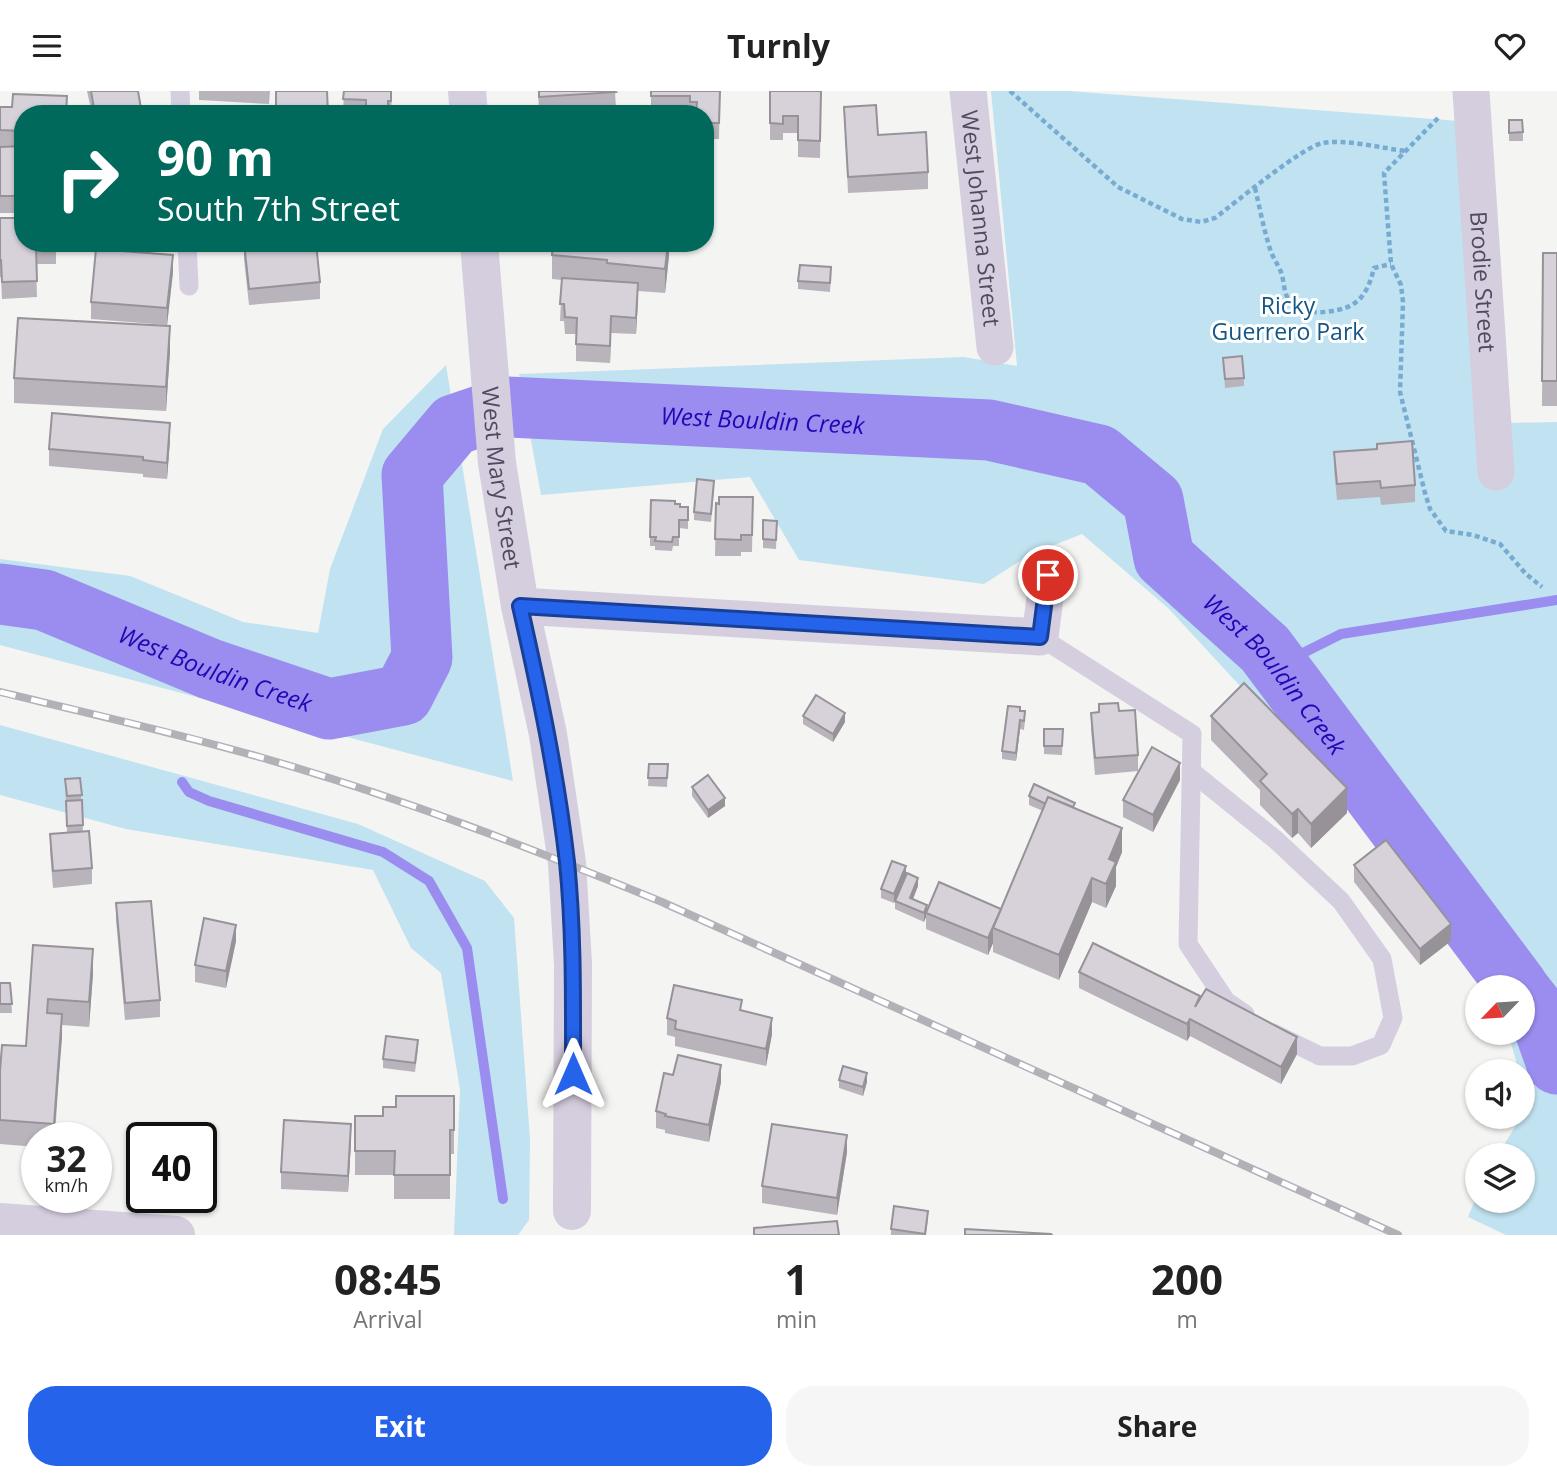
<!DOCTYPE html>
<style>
:root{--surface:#fff;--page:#f6f6f6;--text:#222;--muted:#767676;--accent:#2563eb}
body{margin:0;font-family:"Open Sans",sans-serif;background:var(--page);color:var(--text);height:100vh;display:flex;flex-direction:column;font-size:26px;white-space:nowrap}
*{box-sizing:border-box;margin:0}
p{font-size:23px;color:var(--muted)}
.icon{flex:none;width:38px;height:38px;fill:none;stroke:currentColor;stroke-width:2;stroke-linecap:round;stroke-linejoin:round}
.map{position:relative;height:1144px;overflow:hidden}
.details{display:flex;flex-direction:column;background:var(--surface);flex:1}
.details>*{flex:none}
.hud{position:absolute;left:14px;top:14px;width:700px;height:147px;border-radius:28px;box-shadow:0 2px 5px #0004;background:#00695c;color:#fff;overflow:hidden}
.needle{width:46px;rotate:245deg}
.fabs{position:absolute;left:1465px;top:884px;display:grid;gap:14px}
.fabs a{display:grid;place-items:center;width:70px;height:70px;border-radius:50%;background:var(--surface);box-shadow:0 2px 5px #0004;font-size:35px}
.speed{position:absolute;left:21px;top:1031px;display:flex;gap:14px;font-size:35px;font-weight:700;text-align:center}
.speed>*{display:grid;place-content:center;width:91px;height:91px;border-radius:50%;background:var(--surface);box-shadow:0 2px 5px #0004;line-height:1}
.speed small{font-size:18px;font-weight:400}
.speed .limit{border:4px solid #111;border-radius:10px;background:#fff;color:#111}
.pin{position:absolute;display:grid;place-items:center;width:60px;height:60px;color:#fff;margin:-30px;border:4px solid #fff;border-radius:50%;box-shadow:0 2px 7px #0007}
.me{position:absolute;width:77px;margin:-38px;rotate:0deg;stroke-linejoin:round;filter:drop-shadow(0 0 5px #0008)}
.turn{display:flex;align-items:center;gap:24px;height:147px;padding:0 28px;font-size:32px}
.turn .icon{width:91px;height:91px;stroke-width:2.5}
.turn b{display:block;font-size:49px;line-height:60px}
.eta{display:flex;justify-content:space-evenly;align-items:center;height:119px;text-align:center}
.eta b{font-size:42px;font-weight:700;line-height:49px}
.cta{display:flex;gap:14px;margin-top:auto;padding:14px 28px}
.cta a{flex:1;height:80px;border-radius:28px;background:var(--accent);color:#fff;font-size:28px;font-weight:700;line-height:80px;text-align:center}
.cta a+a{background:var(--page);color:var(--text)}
header{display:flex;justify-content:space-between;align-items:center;height:91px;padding:0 28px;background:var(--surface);font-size:32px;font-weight:700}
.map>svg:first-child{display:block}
.green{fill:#c1e2f1}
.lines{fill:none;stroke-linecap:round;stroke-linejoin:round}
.stream{stroke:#9a8def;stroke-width:10}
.river{stroke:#9a8def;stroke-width:61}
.path{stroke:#77abd1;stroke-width:4.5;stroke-dasharray:5 3.5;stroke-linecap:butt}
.service{stroke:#d5cedf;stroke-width:19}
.minor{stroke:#d5cedf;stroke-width:37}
.tertiary{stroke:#d5cedf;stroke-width:38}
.rail-casing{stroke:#b4b0b8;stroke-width:8}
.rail{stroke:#fff;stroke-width:5;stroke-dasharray:16;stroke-linecap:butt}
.wall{fill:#b9b4bb}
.shaded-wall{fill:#969298}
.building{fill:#d7d1d9;stroke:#969298;stroke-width:2}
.route-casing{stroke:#184099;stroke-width:18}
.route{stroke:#2563eb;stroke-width:12}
.labels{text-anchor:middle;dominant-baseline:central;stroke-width:6;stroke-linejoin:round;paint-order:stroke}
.street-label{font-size:23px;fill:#524960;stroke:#fff}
.park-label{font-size:23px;fill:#155686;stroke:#fff}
.water-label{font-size:24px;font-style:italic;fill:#1f08b4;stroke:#fff}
</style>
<header><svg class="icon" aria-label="menu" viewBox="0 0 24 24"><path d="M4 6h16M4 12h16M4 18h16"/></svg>Turnly<svg class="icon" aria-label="heart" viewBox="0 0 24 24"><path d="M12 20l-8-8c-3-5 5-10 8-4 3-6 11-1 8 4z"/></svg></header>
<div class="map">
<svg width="1557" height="1144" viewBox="0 0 1557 1144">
<rect width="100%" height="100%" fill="#f4f4f2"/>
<g class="green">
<path d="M991,0H1069L1485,32L1505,332L1557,331V1144H1506L1468,1126L1477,1104V1110H1522V1064H1498L1528,1014L1523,993L1522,980H1519L1508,942H1522V896H1490L1390,757L1168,517L1082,443L1031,463L984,493L799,469L750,386L541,404L519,283L964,266L1017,275Z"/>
<path d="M446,274L513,690L0,554V468L130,485L243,531L318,542L330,478L383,338Z"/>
<path d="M0,634L358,733L485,790L514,827L530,1049L529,1129L518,1144H454L460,999L441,882L411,857L373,779L126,738L0,704Z"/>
</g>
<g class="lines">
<g class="stream">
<path d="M1277,575L1341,543L1557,509"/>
<path d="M200,601L210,578"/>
<path d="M182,691L189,701L209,710L383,761L429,790L467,857L503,1108"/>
</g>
<g class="river">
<path id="s1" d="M0,503L44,509L210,578L329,618L403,604L422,567L412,384L454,334L507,316L989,339L1099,364L1153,409L1164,467L1265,558L1518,896"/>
<path d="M1522,902L1540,925L1557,973"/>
</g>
<g class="path">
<path d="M1010,0L1118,96L1182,128L1201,131L1215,127C1235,112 1303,55 1323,52C1346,48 1381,57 1405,60"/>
<path d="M1438,27L1384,82L1391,173L1401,194L1403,211L1400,301L1425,402L1430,418L1446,440L1473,444L1500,453L1526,483L1542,496"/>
<path d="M1255,97C1260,118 1264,140 1271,161C1274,168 1278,174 1281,181C1285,192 1283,207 1294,215C1306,223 1324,222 1337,219C1361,215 1369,198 1374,177L1391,173"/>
</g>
<g class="service">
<path d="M180,0L181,23"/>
<path d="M187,152L189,195"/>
<path d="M1040,546L1192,643L1188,853L1226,910L1245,923"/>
<path d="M1191,680L1276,749L1341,810L1382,868L1393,927L1381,954L1352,965H1320L1273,942"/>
</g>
<g class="minor">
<path id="s2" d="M968,0L995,256"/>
<path id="s3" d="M1471,0L1496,381"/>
<path d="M520,515L1040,546L1048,483"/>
</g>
<g class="tertiary">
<path d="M467,0L469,23"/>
<path id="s4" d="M479,152L497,372L520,515L548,643L567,772L573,873L572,1120"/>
<path d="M0,1131L176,1144"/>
</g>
<defs>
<path id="rail" d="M0,601C88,622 176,642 263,667C399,706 531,757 662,811L1398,1144"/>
</defs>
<use href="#rail" class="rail-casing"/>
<use href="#rail" class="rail"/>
</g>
<g class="wall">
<path d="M87,0H138L142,23H92Z"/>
<path d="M199,0H270L269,13L199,9Z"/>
<path d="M344,0H392L391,23H343Z"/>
<path d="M538,0H615L616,18L539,23Z"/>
<path d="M651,0H720L719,48H705V23L651,21Z"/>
<path d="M770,0H821L820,67L798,66V42H783V49H770Z"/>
<path d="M844,16L928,81V98L848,102Z"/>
<path d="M23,23V91H20L21,122H0V26Z"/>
<path d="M1509,29L1523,41V50H1509Z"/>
<path d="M0,127L56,152V173H36L37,206L2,208L1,186H0Z"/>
<path d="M244,152L320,191V208L249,214L244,168Z"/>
<path d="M669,152V165L665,202L638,200L636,243L611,242L610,272L576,270V243H565L564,230H560L562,189L552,188V164Z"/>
<path d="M1543,162H1557V315H1542Z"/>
<path d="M173,181L167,234L91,228V211Z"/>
<path d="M831,185L830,201L798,198V190Z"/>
<path d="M170,260L166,320L14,312V287Z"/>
<path d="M1223,267L1244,287V295L1225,297Z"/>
<path d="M170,349L167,388L143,386V383L49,375V358Z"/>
<path d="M1334,361L1415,394V411L1381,414L1380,406L1337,409L1334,378Z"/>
<path d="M714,398L711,431L694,429V421Z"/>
<path d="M753,406L752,461H741V465H715L716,412Z"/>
<path d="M675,413L680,416H688V438L679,437V455H673L672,460L655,459V455H650V446Z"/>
<path d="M763,429L777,430L776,458L763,457Z"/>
<path d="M1099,613L1119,620L1138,664V680L1095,684L1091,639V622H1099Z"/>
<path d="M1020,620L1025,629L1024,639L1020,638L1016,670L1002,668V660Z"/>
<path d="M803,625L845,631L833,651L803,633Z"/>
<path d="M1211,625L1347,722L1311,757L1298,742L1292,747L1260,714V699L1211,649Z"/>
<path d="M1044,638H1063L1062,664L1044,663Z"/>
<path d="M649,673H668L667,696L648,695Z"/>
<path d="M80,687L83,740L92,777V793L53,797L50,760V743L67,742L65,688Z"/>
<path d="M1180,689L1153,741L1123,726V709Z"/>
<path d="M692,696L725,715L708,727L692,705Z"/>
<path d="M1029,705L1075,717L1122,761L1116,776V795L1106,817L1092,811L1059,889L993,861V852L988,864L926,838V826L924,831L895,818V810L918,795L913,808L927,818L1001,819L1043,720L1029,714Z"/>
<path d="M1354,774L1451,850L1420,874L1354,791Z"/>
<path d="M906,784L894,812L881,807V798Z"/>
<path d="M116,812L160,909V926L125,929L116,829Z"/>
<path d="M236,850L226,897L195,891V874Z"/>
<path d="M33,854L93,883L89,936L62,934L55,1046H37V1056L0,1053V980L26,955Z"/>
<path d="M1079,881L1200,908L1297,963L1281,993L1190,945L1187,950L1079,897Z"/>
<path d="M0,892H10L12,922H0Z"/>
<path d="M742,920L772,943L766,975L675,955V946L667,944V927Z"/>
<path d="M418,958L415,981L383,977V968Z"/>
<path d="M839,989L867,991L863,1005L839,997Z"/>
<path d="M721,991L709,1051L665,1042V1039L656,1037V1020Z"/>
<path d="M454,1005V1063H450V1108H394V1084H355V1025H383L396,1016Z"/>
<path d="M351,1050L348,1101L281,1098V1081Z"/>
<path d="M847,1061L837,1124L762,1112V1095Z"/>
<path d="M928,1129L926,1144H891V1138Z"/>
</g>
<g class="shaded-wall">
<path d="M668,152H669V165L665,202V178Z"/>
<path d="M173,164V181L167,234V217Z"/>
<path d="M638,192V209L636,243V227Z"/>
<path d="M611,225V242L610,272V255Z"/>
<path d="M170,235V260L166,320V296Z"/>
<path d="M170,332V349L167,388V372Z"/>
<path d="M845,622V631L833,651V643Z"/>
<path d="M1020,629V638L1016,670V662Z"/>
<path d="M1180,672V689L1153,741V724Z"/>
<path d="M1347,697V722L1311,757V733Z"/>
<path d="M725,707V715L708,727V719Z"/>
<path d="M1298,718V742L1292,747V723Z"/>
<path d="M1122,737V761L1116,776V795L1106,817V793L1109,768Z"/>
<path d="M906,775V784L894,812V803Z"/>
<path d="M918,787V795L910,815V807Z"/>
<path d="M1092,787V811L1059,889V864Z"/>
<path d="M927,814V822H926V826L924,831V822Z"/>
<path d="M1001,818L993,837V852L988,864V847Z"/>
<path d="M1451,833V850L1420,874V858Z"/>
<path d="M236,834V850L226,897V880Z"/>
<path d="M93,858V883L89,936V911Z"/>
<path d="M62,923V947L54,1046V1033Z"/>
<path d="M772,927V943L766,975V958Z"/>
<path d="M1190,928V945L1187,950V933Z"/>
<path d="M1297,946V963L1281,993V976Z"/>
<path d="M721,974V991L709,1051V1034Z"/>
<path d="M867,982V991L863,1005V996Z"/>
<path d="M351,1033V1050L348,1101V1085Z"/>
<path d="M847,1044V1061L837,1124V1107Z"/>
</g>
<g class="building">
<path d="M91,0H138L142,23H95Z"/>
<path d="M276,0H327L328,23L276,22Z"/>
<path d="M344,0H391V10H388V23H366V9L343,8Z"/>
<path d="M539,0H615L616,1L539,6Z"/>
<path d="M651,0H720L719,32H705V23H696L697,11H690V5H651Z"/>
<path d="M770,0H821L820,50L798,49V25H783V33L770,32Z"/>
<path d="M13,3L67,5L66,23H23V40L0,39V16H12Z"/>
<path d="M876,14L878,44L926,41L928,81L848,86L844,16Z"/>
<path d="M1509,29H1522L1523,41L1509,42Z"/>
<path d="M23,55V74H20L21,105H0V56Z"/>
<path d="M0,127H23V152H56V156H36L37,190L2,191L1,169H0Z"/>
<path d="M244,152H316L320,191L249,198Z"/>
<path d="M553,152H668L665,178L607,172V169L552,164Z"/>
<path d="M96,158L173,164L167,217L91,211Z"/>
<path d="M1543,162H1557V290H1542Z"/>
<path d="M800,174L831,176L830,192L798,190Z"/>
<path d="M562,187L638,192L636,227L611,225L610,255L576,253L577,227L565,226L564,213H560Z"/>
<path d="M18,227L170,235L166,296L14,287Z"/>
<path d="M1242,265L1244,287L1225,288L1223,267Z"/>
<path d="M52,322L170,332L167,372L143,369V366L49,358Z"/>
<path d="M1412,350L1415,394L1381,397L1380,390L1337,393L1334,361L1377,358V353Z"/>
<path d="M697,388L714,390L711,423L694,421Z"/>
<path d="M719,406H753L752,444H741V449L715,448L716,412L719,413Z"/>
<path d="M651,409L675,410V413H680V416H688V429H679V446H673L672,451L655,450L656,446H650Z"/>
<path d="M763,429L777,430L776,449L763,448Z"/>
<path d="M1244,592L1347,697L1311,733L1298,718L1292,723L1260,690L1267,683L1211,625Z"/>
<path d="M816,604L845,622L833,643L803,625Z"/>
<path d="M1118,612L1119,620L1135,619L1138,664L1095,667L1091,622L1099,621V613Z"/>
<path d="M1008,615L1020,616V620H1025L1024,630L1020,629L1016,662L1002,660Z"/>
<path d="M1044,638H1063L1062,655H1044Z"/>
<path d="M1152,656L1180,672L1153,724L1123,709Z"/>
<path d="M649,673H668L667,687H648Z"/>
<path d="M708,684L725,707L708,719L692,696Z"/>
<path d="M80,687L82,704L67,705L65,688Z"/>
<path d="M1034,693L1075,712L1073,716L1048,706L1046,713L1029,705Z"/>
<path d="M1048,706L1122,737L1109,768L1116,771L1106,793L1092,787L1059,864L993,837Z"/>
<path d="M82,709L83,734L67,735L66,710Z"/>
<path d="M89,740L92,777L53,780L50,743Z"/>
<path d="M1386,749L1451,833L1420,858L1354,774Z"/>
<path d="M892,770L906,775L894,803L881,798Z"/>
<path d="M907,782L918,787L910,807L927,814L924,822L895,810Z"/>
<path d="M939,791L1001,818L988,847L926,822Z"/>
<path d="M151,810L160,909L125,912L116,812Z"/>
<path d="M204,827L236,834L226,880L195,874Z"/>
<path d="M1093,852L1200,905L1195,916L1206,898L1297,946L1281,976L1190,928L1187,933L1079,881Z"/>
<path d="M33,854L93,858L89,911L48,908L47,922L62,923L54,1033L0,1029V980L2,954L26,955Z"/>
<path d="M0,892H10L12,913H0Z"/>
<path d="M674,894L742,909L740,919L772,927L766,958L675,938L676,930L667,927Z"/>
<path d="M386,945L418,949L415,972L383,968Z"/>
<path d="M678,964L721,974L709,1034L665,1025L666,1023L656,1020L664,982L673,984Z"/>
<path d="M843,975L867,982L863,996L839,989Z"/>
<path d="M396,1005H454V1039H450V1084H394L395,1060H355V1025H383V1016H396Z"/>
<path d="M284,1029L351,1033L348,1085L281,1081Z"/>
<path d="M772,1033L847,1044L837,1107L762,1095Z"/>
<path d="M894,1115L928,1120L925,1143L891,1138Z"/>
<path d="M837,1130L839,1144H753H754V1137Z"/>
<path d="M965,1138L1051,1143L1052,1144H965Z"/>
</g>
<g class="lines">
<defs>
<path id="route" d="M573,983C573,912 574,841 567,771C557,684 539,599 520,515L1040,546L1048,484"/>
</defs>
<use href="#route" class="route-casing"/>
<use href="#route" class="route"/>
</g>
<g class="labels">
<g class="street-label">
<text stroke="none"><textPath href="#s2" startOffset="128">West Johanna Street</textPath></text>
<text stroke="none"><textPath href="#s3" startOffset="191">Brodie Street</textPath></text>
<text stroke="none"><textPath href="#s4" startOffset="236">West Mary Street</textPath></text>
</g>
<g class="park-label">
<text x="1288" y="214">Ricky<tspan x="1288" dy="26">Guerrero Park</tspan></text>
</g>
<g class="water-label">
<text stroke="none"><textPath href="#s1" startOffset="1027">West Bouldin Creek</textPath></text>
<text stroke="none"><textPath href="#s1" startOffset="229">West Bouldin Creek</textPath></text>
<text stroke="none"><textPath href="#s1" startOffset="1657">West Bouldin Creek</textPath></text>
</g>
</g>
</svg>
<div class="fabs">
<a><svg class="needle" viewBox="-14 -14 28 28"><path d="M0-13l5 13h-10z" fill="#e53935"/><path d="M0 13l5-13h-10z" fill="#767676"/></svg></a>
<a><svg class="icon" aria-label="sound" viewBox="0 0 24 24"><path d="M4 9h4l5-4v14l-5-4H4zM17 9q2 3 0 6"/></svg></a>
<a><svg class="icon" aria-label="layers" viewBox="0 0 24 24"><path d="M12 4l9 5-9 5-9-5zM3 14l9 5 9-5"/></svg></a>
</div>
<div class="speed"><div>32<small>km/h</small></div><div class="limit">40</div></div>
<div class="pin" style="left:1048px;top:484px;background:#d93025"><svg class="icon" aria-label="arrive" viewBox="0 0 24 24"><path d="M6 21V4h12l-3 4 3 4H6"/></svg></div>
<svg class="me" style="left:573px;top:983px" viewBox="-20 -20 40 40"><path d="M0-17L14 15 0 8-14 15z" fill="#2563eb" stroke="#fff" stroke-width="4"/></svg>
<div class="hud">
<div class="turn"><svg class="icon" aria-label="right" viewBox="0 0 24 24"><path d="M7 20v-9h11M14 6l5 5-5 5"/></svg><div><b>90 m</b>South 7th Street</div></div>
</div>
</div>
<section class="details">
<div class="eta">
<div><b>08:45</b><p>Arrival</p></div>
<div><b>1</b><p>min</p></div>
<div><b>200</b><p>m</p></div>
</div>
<div class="cta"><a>Exit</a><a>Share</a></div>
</section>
